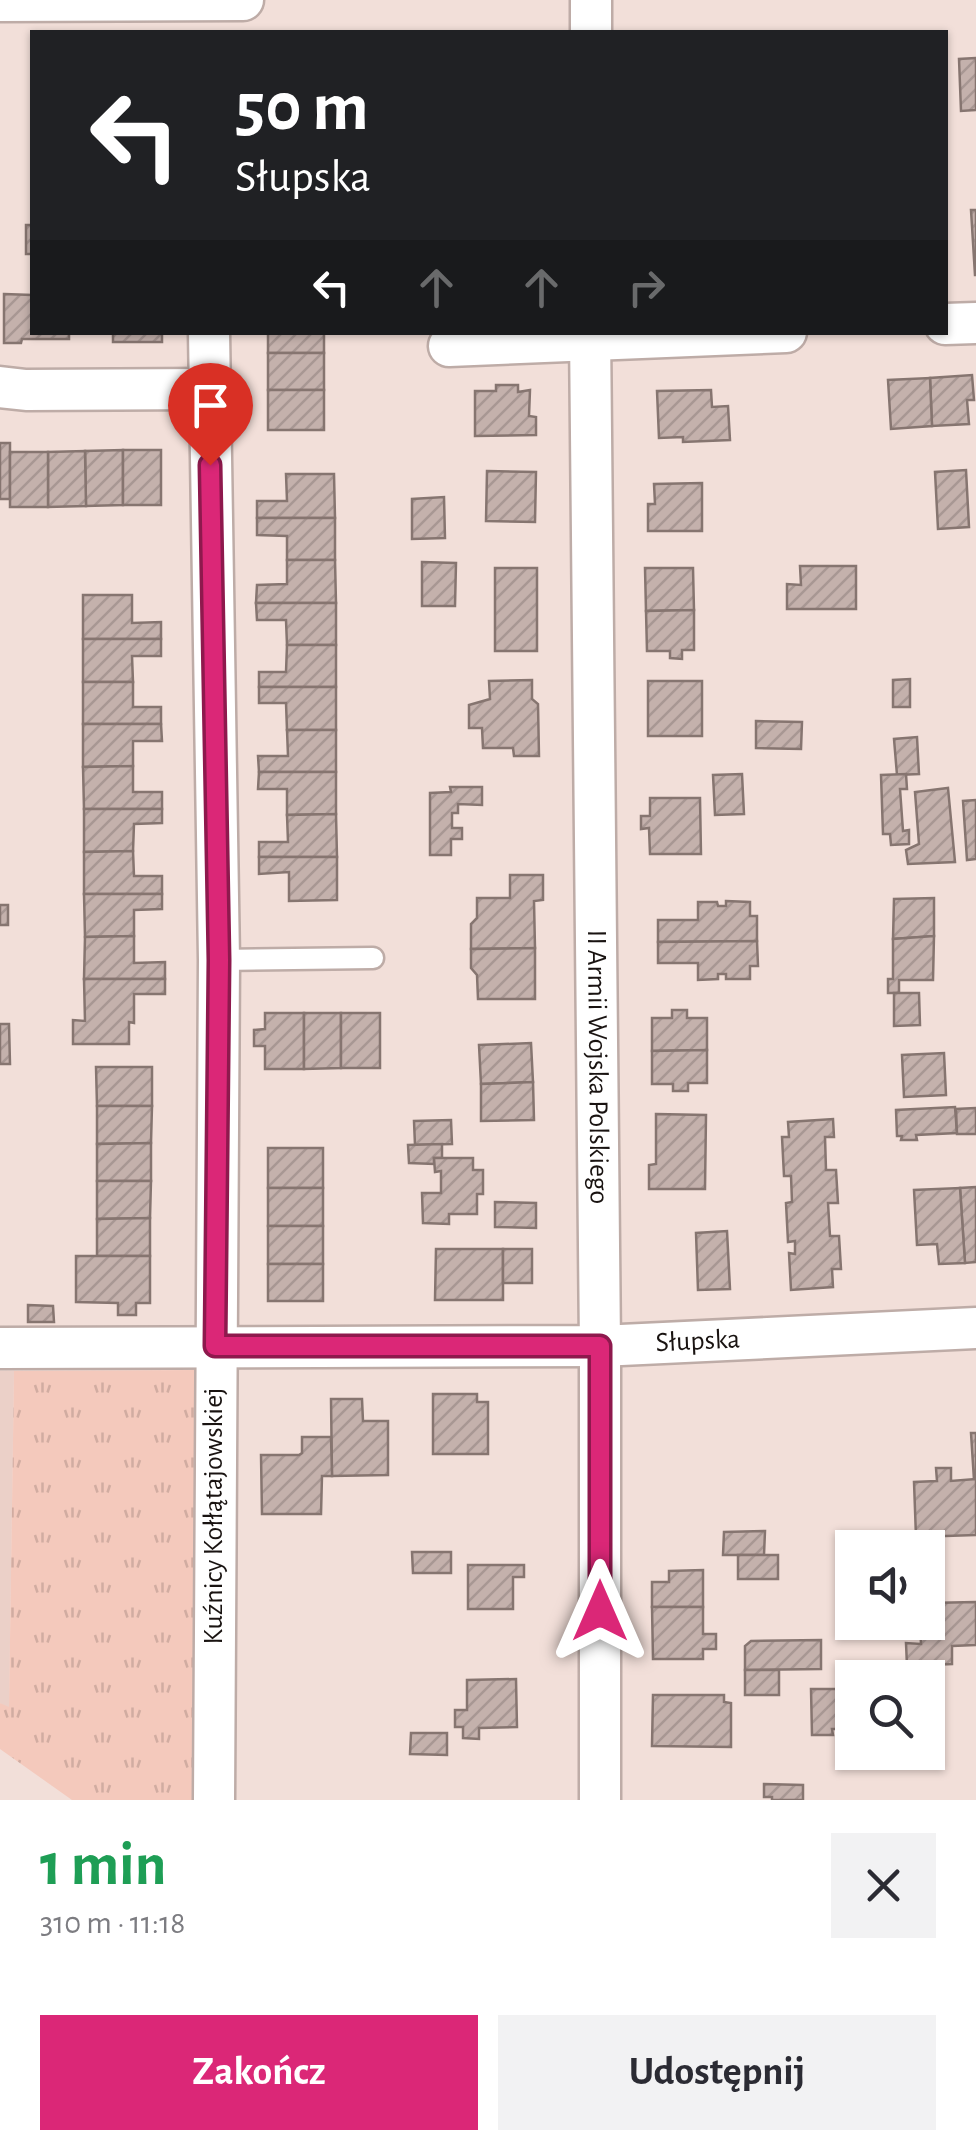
<!DOCTYPE html>
<html lang="pl">
<meta charset="utf-8">
<style>
:root{--surface:#fff;--page:#f2f2f3;--text:#2b2b33;--muted:#7c7c81;--accent:#db2777}
body{margin:0;font-family:"Alegreya Sans",sans-serif;background:var(--page);color:var(--text);height:100vh;display:flex;flex-direction:column;font-size:38px;white-space:nowrap}
*{box-sizing:border-box;margin:0}
p{font-size:32px;color:var(--muted)}
.icon{flex:none;width:55px;height:55px;fill:none;stroke:currentColor;stroke-width:2;stroke-linecap:round;stroke-linejoin:round}
.map{position:relative;height:1800px;overflow:hidden}
.drawer{display:flex;flex-direction:column;background:var(--surface);flex:1}
.drawer>*{flex:none}
.hud{position:absolute;left:30px;top:30px;width:918px;height:305px;border-radius:0px;box-shadow:0 2px 8px #0004;background:#202124;color:#fff;overflow:hidden}
.controls{position:absolute;left:835px;top:1530px;display:grid;gap:20px}
.controls a{display:grid;place-items:center;width:110px;height:110px;border-radius:0px;background:var(--surface);box-shadow:0 2px 8px #0004;font-size:50px}
.pin{position:absolute;display:grid;place-items:center;width:85px;height:85px;color:#fff;margin:-102px -42px;border-radius:50% 50% 50% 0;rotate:-45deg;box-shadow:0 0 10px #0007}
.pin .icon{rotate:45deg}
.me{position:absolute;width:110px;margin:-55px;rotate:0deg;stroke-linejoin:round;filter:drop-shadow(0 0 8px #0008)}
.turn{display:flex;align-items:center;gap:35px;height:210px;padding:0 40px;font-size:45px}
.turn .icon{width:130px;height:130px;stroke-width:2.5}
.turn b{display:block;font-size:70px;line-height:85px}
.lanes{display:flex;align-items:center;height:95px;padding:0 40px;background:#0003;justify-content:center;gap:50px;direction:ltr}
.lanes .off{opacity:.35}
.round{display:grid;place-items:center;flex:none;width:105px;height:105px;border-radius:0px;background:var(--page)}
.headline{display:flex;align-items:center;justify-content:space-between;height:170px;padding:0 40px}
h1{font-size:60px;font-weight:700;line-height:75px;color:#1e9e55}
.primary-button{display:flex;gap:20px;margin-top:auto;padding:20px 40px}
.primary-button a{flex:1;height:115px;border-radius:0px;background:var(--accent);color:#fff;font-size:40px;font-weight:700;line-height:115px;text-align:center}
.primary-button a+a{background:var(--page);color:var(--text)}
.map>svg:first-child{display:block}
.built{fill:#ebd0c8}
.grass{fill:url(#grass-tufts)}
.building{fill:url(#building-hatch);stroke:#867570;stroke-width:2.5}
.lines{fill:none;stroke-linecap:round;stroke-linejoin:round}
.lane-casing{stroke:#beaca7;stroke-width:25}
.street-casing{stroke:#beaca7;stroke-width:45}
.lane{stroke:#fff;stroke-width:20}
.street{stroke:#fff;stroke-width:40}
.route-casing{stroke:#8e194d;stroke-width:25}
.route{stroke:#db2777;stroke-width:18}
.labels{text-anchor:middle;dominant-baseline:central;stroke-width:8;stroke-linejoin:round;paint-order:stroke}
.street-label{font-size:28px;fill:#191311;stroke:#fff}
</style>
<div class="map">
<svg width="976" height="1800" viewBox="0 0 976 1800">
<defs>
<pattern id="grass-tufts" width="24" height="20" patternUnits="userSpaceOnUse" patternTransform="scale(2.5)"><rect width="24" height="20" fill="#f4c9bc"/><path d="M3 7l-1-3M5 7V3M7 7l1-3M15 17l-1-3M17 17v-4M19 17l1-3" fill="none" stroke="#d1aca1"/></pattern>
<pattern id="building-hatch" width="6" height="6" patternUnits="userSpaceOnUse" patternTransform="scale(2.5)"><rect width="6" height="6" fill="#c4b1ac"/><path d="M-1 1l2-2M0 6l6-6M5 7l2-2" fill="none" stroke="#a89793"/></pattern>
</defs>
<rect width="100%" height="100%" fill="#f2dfd9"/>
<path class="built" d="M0,1371H14L9,1709L0,1703Z"/>
<path class="grass" d="M195,1370V1800H72L0,1749V1703L9,1707L14,1371Z"/>
<g class="building">
<path d="M976,58V110L961,111L959,59Z"/>
<path d="M971,210H976V275H975Z"/>
<rect x="26" y="225" width="6" height="29"/>
<path d="M4,294L32,295V332H69V339H22L21,343H4Z"/>
<rect x="113" y="332" width="49" height="10"/>
<rect x="268" y="332" width="56" height="21"/>
<rect x="268" y="353" width="56" height="37"/>
<path d="M972,375L974,400H967L969,424L932,426L930,378Z"/>
<path d="M930,378L932,426L891,429L888,380Z"/>
<path d="M496,385H518V392L530,390L529,416L536,417V435L475,436V391H496Z"/>
<rect x="268" y="390" width="56" height="40"/>
<path d="M711,390L712,407L728,406L730,440L683,442V437L659,438L657,391Z"/>
<rect x="0" y="443" width="10" height="56"/>
<path d="M123,450V505L86,506L85,451Z"/>
<rect x="123" y="450" width="38" height="55"/>
<path d="M85,451L86,506L48,507V452Z"/>
<rect x="10" y="452" width="38" height="55"/>
<path d="M966,470L969,527L938,529L935,472Z"/>
<path d="M487,471L536,472L535,522L486,521Z"/>
<path d="M286,474H334L335,518H257V501H287Z"/>
<path d="M702,483V531H648V504H655L654,484Z"/>
<path d="M444,497L445,538L412,539V499Z"/>
<path d="M257,518H335V560H287V536L257,535Z"/>
<path d="M287,560H335L336,603H256L257,585L287,584Z"/>
<path d="M422,562L456,563L455,606H422Z"/>
<path d="M800,566H856V609H787V584L801,585Z"/>
<rect x="495" y="568" width="42" height="83"/>
<path d="M645,568H693L694,610L646,611Z"/>
<path d="M83,595H132V623L161,622V639H83Z"/>
<path d="M256,603H336V645H287L286,620H257Z"/>
<path d="M694,610V650H682V659L670,658V651H647L646,611Z"/>
<path d="M83,639H161V656H132L133,682H83Z"/>
<path d="M287,645H336V687H259V672H286Z"/>
<path d="M910,679V707H893V680Z"/>
<path d="M532,680V699L538,704L539,756H514L513,748H483L482,728H469V705L490,699L489,681Z"/>
<rect x="648" y="681" width="54" height="55"/>
<path d="M83,682H133V707H161V724H83Z"/>
<path d="M259,687H336V730H287L286,703H259Z"/>
<path d="M756,721L802,722L801,749L756,748Z"/>
<path d="M83,724H161L162,741H133V766L83,767Z"/>
<path d="M287,730H336V772H259L258,756H288Z"/>
<path d="M917,737L919,774L897,775L894,739Z"/>
<path d="M133,766V792H162V809H84L83,767Z"/>
<path d="M259,772H336V814L287,815V789H258Z"/>
<path d="M742,774L744,814L715,815L713,775Z"/>
<path d="M906,774L907,789H900L903,831L909,830V844L891,845L890,834H883L881,775Z"/>
<path d="M450,787H482V805L458,804V813H452V828H462V839H451V855H430V793L451,792Z"/>
<path d="M948,788L955,862L908,864L906,850L919,844L915,792Z"/>
<path d="M650,798H700L701,854H650L649,828L641,829V816H650Z"/>
<path d="M976,800V859L967,860L963,801Z"/>
<path d="M84,809H162V823L134,824L133,851L84,852Z"/>
<path d="M336,814L337,857H259V842H288L287,815Z"/>
<path d="M133,851L134,876H162V894H84V852Z"/>
<path d="M259,857H337V900L289,901V872L259,874Z"/>
<path d="M510,875H543V900L534,901L535,948L471,949V924L477,918V898H510Z"/>
<path d="M84,894H162V909L134,910V936L85,937Z"/>
<path d="M934,898V936L893,939L894,899Z"/>
<path d="M726,901L750,902V916H757V941L658,942V920H698V902H717L718,906H726Z"/>
<rect x="0" y="905" width="8" height="20"/>
<path d="M134,936V963L165,962V979H84L85,937Z"/>
<path d="M934,936L933,980H899V993H888V979H893V939Z"/>
<path d="M757,941L758,966H750V979H726V974H718V979L698,980V963H658V942Z"/>
<path d="M535,948V999H478L477,975L471,968V949Z"/>
<path d="M84,979H165V994H134V1023L129,1022V1044H73V1020L85,1021Z"/>
<path d="M894,993H919L920,1025L894,1026Z"/>
<path d="M672,1010H687V1018H707V1050L652,1051V1018H672Z"/>
<path d="M265,1013H304V1069H265V1046H254V1030L265,1029Z"/>
<path d="M304,1013H341V1068L304,1069Z"/>
<rect x="341" y="1013" width="39" height="55"/>
<path d="M0,1024H9L10,1064H0Z"/>
<path d="M531,1043L533,1082L481,1084L479,1045Z"/>
<path d="M707,1050V1083H688V1091H673V1084H652V1051Z"/>
<path d="M944,1053L946,1095L904,1097L902,1055Z"/>
<path d="M96,1067H152V1106H97Z"/>
<path d="M533,1082L534,1120L481,1121V1084Z"/>
<path d="M97,1106H152L151,1143L97,1144Z"/>
<path d="M955,1107L957,1133L916,1135L917,1140H901L902,1136H897L896,1110Z"/>
<path d="M976,1108V1134H957L956,1109Z"/>
<path d="M656,1114L706,1115L705,1189H649V1165L656,1164Z"/>
<path d="M833,1119L834,1137H825L826,1170H836L838,1203H828L830,1236H839L841,1269H832L833,1287L791,1290L789,1253L795,1254V1241L788,1242L786,1203L792,1202L791,1176H784L782,1137H789L788,1122Z"/>
<path d="M451,1120L452,1144L415,1145L414,1121Z"/>
<path d="M151,1143V1181H97V1144Z"/>
<path d="M442,1144V1158H434V1164L409,1163L408,1145Z"/>
<rect x="268" y="1148" width="55" height="40"/>
<path d="M434,1158H473V1170H483V1194H477V1214H449V1224L423,1223L422,1193H441V1171L435,1172Z"/>
<path d="M97,1181H151L150,1218L97,1219Z"/>
<path d="M976,1187V1262L965,1263L960,1188Z"/>
<rect x="268" y="1188" width="55" height="38"/>
<path d="M960,1188L965,1263L939,1264L937,1244L917,1245L914,1190Z"/>
<path d="M495,1202L536,1203V1228L495,1227Z"/>
<path d="M150,1218V1256H97V1219Z"/>
<rect x="268" y="1226" width="55" height="38"/>
<path d="M727,1231L730,1289L698,1290L696,1233Z"/>
<path d="M436,1249H503V1300H435Z"/>
<rect x="503" y="1249" width="29" height="34"/>
<path d="M76,1256H150V1303H136V1315H118V1303L76,1302Z"/>
<rect x="268" y="1264" width="55" height="37"/>
<path d="M28,1305L53,1306L54,1322H28Z"/>
<path d="M433,1394H477V1402H488V1454H433Z"/>
<path d="M331,1399H362L363,1421H388V1475L332,1476Z"/>
<path d="M971,1433H976V1479L974,1480Z"/>
<path d="M302,1437H331L332,1476H322L321,1514H262L261,1455H299L302,1453Z"/>
<path d="M936,1468H951V1481L976,1479V1535L916,1537L914,1482L937,1481Z"/>
<path d="M765,1531L764,1555H723L724,1532Z"/>
<path d="M412,1552H451V1573H413Z"/>
<rect x="738" y="1555" width="40" height="24"/>
<path d="M468,1565H524V1577H513V1609H468Z"/>
<path d="M703,1570V1607H652V1582H669V1571Z"/>
<path d="M976,1602V1645L952,1646V1664L907,1666L906,1643L921,1644L920,1622H928V1603Z"/>
<path d="M652,1607H703V1634H716V1649H703V1659H653Z"/>
<path d="M821,1640V1669L745,1670V1646L751,1641Z"/>
<rect x="745" y="1670" width="34" height="25"/>
<path d="M516,1679L517,1727L479,1728V1739L463,1738V1727H455V1710H467V1680Z"/>
<path d="M811,1689H852L851,1735H847V1729H832L833,1735H812Z"/>
<path d="M653,1695H724V1702L731,1703V1747L652,1746Z"/>
<path d="M411,1733H447V1755L410,1754Z"/>
<path d="M764,1784L803,1785V1800H772V1797H764Z"/>
</g>
<g class="lines">
<defs>
<path id="lane" d="M219,960L373,958"/>
<g id="street">
<path d="M0,1L243,0"/>
<path d="M591,32V0"/>
<path d="M945,324L976,323"/>
<path d="M209,332L219,960L214,1800"/>
<path id="s1" d="M590,332L600,1346V1800"/>
<path d="M449,346L786,332"/>
<path d="M0,387L26,390L208,389"/>
<path id="s2" d="M0,1348L600,1346L976,1328"/>
</g>
</defs>
<use href="#lane" class="lane-casing"/>
<use href="#street" class="street-casing"/>
<use href="#lane" class="lane"/>
<use href="#street" class="street"/>
</g>
<g class="lines">
<defs>
<path id="route" d="M210,465L219,960L215,1346H600V1611"/>
</defs>
<use href="#route" class="route-casing"/>
<use href="#route" class="route"/>
</g>
<g class="labels">
<g class="street-label">
<text stroke="none"><textPath href="#s1" startOffset="735">II Armii Wojska Polskiego</textPath></text>
<text stroke="none"><textPath href="#s2" startOffset="698">Słupska</textPath></text>
<text transform="translate(214 1516) rotate(-90)">Kuźnicy Kołłątajowskiej</text>
</g>
</g>
</svg>
<div class="controls">
<a><svg class="icon" aria-label="sound" viewBox="0 0 24 24"><path d="M4 9h4l5-4v14l-5-4H4zM17 9q2 3 0 6"/></svg></a>
<a><svg class="icon" aria-label="search" viewBox="0 0 24 24"><circle cx="10" cy="10" r="6"/><path d="M15 15l6 6"/></svg></a>
</div>
<div class="pin" style="left:210px;top:465px;background:#d93025"><svg class="icon" aria-label="arrive" viewBox="0 0 24 24"><path d="M6 21V4h12l-3 4 3 4H6"/></svg></div>
<svg class="me" style="left:600px;top:1611px" viewBox="-20 -20 40 40"><path d="M0-17L14 15 0 8-14 15z" fill="#db2777" stroke="#fff" stroke-width="4"/></svg>
<div class="hud">
<div class="turn"><svg class="icon" aria-label="left" viewBox="0 0 24 24"><path d="M17 20v-9H6M10 6l-5 5 5 5"/></svg><div><b>50 m</b>Słupska</div></div>
<div class="lanes"><svg class="icon" aria-label="left" viewBox="0 0 24 24"><path d="M17 20v-9H6M10 6l-5 5 5 5"/></svg><svg class="icon off" aria-label="ahead" viewBox="0 0 24 24"><path d="M12 20V5M6 11l6-6 6 6"/></svg><svg class="icon off" aria-label="ahead" viewBox="0 0 24 24"><path d="M12 20V5M6 11l6-6 6 6"/></svg><svg class="icon off" aria-label="right" viewBox="0 0 24 24"><path d="M7 20v-9h11M14 6l5 5-5 5"/></svg></div>
</div>
</div>
<section class="drawer">
<div class="headline"><div><h1>1 min</h1><p>310 m · 11:18</p></div><a class="round"><svg class="icon" aria-label="close" viewBox="0 0 24 24"><path d="M6 6l12 12M18 6L6 18"/></svg></a></div>
<div class="primary-button"><a>Zakończ</a><a>Udostępnij</a></div>
</section>
